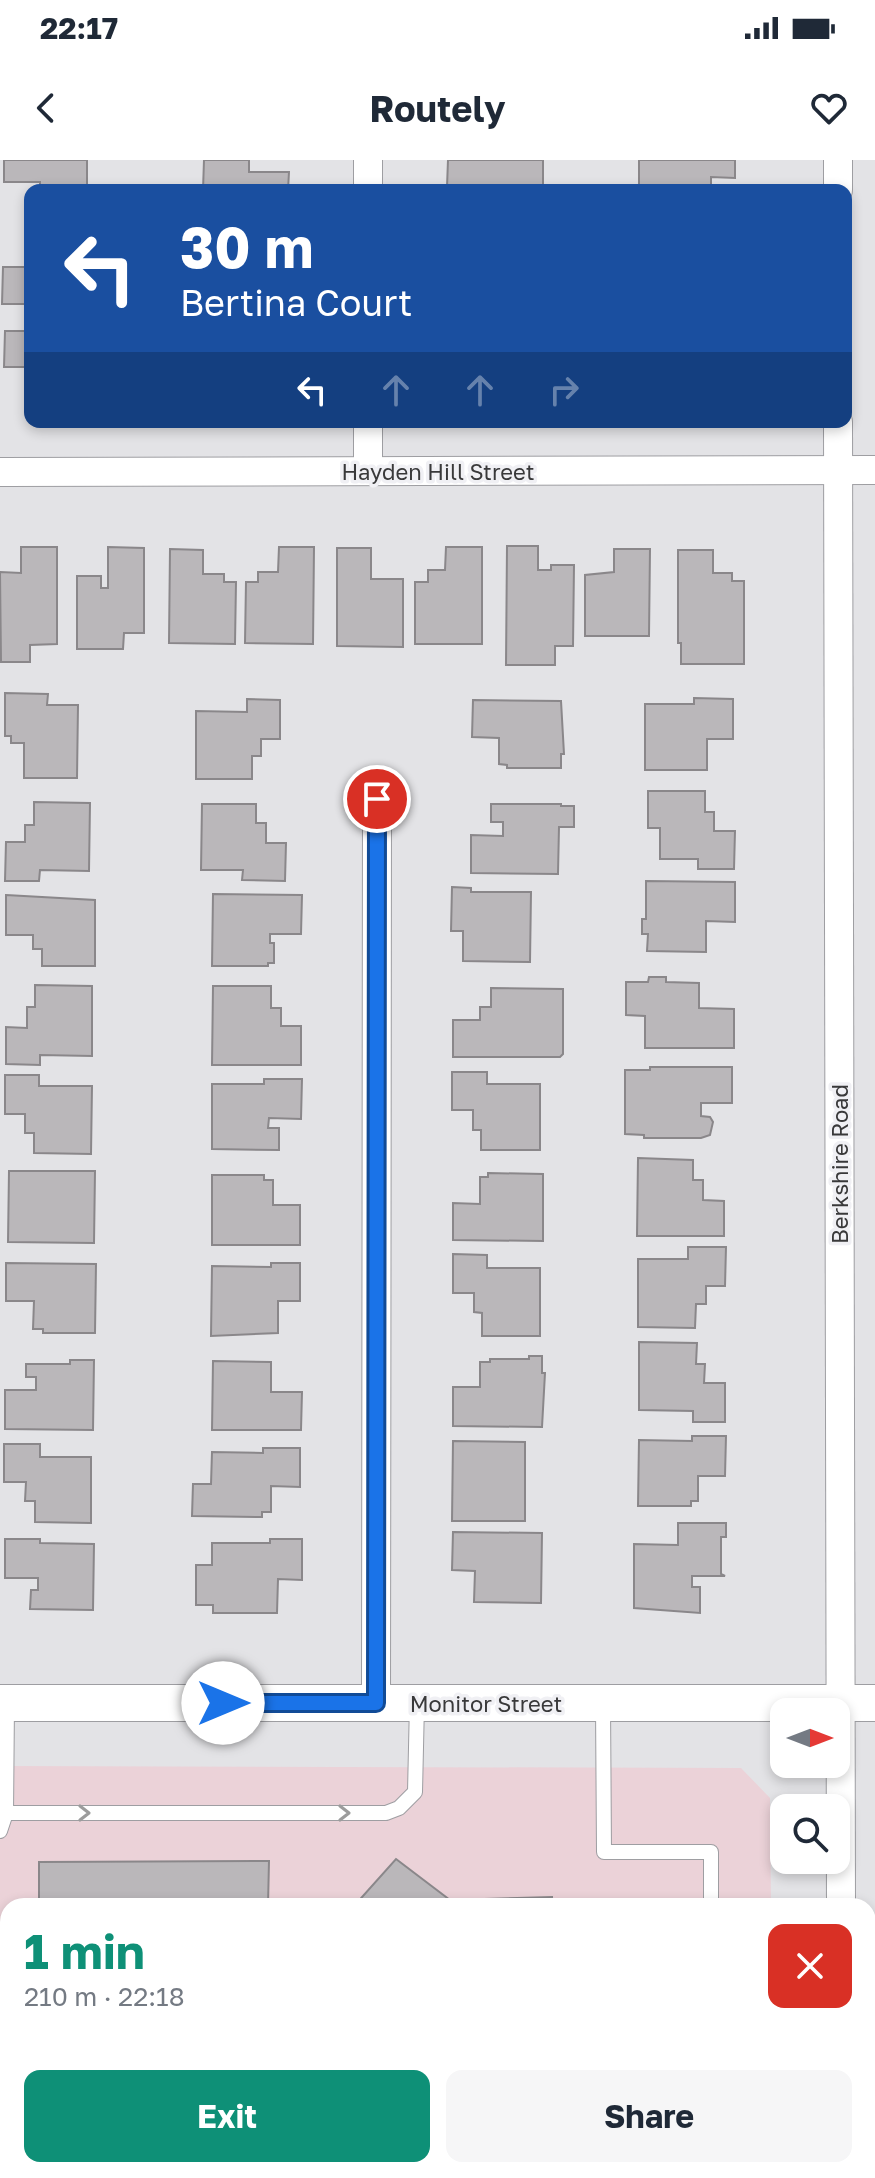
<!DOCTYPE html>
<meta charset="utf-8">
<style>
:root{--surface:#fff;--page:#f6f6f7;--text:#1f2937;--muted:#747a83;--accent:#0e9077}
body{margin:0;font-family:"Golos Text",sans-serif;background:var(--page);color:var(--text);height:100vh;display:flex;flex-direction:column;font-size:30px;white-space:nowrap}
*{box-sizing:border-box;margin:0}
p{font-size:26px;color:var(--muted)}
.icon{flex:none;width:44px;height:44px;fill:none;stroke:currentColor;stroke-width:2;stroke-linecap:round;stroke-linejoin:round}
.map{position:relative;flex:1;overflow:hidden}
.drawer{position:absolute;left:0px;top:1738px;width:876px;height:280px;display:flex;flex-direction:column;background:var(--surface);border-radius:24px 24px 0 0;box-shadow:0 4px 12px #0003}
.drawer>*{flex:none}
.hud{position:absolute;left:24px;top:24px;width:828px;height:244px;border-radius:16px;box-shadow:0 4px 12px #0003;background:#1a4fa0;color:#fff;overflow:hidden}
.needle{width:52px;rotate:90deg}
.tools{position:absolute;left:770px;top:1538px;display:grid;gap:16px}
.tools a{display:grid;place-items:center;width:80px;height:80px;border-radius:16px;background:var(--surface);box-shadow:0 4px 12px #0003;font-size:40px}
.pin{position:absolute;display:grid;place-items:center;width:68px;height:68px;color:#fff;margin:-34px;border:4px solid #fff;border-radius:50%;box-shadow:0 2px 8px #0007}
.me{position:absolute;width:88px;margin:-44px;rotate:90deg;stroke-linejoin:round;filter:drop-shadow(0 0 6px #0008)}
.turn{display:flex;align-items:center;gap:28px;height:168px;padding:0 24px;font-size:36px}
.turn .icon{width:104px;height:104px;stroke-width:2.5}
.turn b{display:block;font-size:56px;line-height:68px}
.lanes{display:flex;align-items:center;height:76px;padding:0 24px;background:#0003;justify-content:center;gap:40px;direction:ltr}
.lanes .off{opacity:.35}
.round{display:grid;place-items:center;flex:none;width:84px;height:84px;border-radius:16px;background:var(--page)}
.overview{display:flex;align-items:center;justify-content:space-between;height:136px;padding:0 24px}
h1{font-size:48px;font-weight:700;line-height:60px;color:var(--accent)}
.button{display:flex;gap:16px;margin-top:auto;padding:16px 24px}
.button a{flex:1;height:92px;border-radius:16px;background:var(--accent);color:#fff;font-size:32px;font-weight:700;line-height:92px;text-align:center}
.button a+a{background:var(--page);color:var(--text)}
.status{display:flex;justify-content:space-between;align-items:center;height:56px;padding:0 40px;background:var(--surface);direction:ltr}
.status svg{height:22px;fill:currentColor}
header{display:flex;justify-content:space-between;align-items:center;height:104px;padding:0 24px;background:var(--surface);font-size:36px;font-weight:700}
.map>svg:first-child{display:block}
.education{fill:#ebd2d8}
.building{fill:#bab7ba;stroke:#8a878a;stroke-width:2}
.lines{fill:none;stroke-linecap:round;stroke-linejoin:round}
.service-casing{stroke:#9e9ea2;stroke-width:16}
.minor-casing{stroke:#9e9ea2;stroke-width:30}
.tertiary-casing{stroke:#9e9ea2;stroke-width:38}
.service{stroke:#fff;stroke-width:14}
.minor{stroke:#fff;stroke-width:28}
.tertiary{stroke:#fff;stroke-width:36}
.oneway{stroke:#9c9c9c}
.route-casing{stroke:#114b97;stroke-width:20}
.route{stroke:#1a73e8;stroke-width:14}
.labels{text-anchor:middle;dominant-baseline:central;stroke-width:7;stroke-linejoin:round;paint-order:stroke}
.street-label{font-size:22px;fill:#39393a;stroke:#f0f0f4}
</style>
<div class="status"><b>22:17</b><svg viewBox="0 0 49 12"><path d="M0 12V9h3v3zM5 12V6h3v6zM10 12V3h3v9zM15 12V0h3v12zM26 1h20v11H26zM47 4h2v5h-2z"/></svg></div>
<header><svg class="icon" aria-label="back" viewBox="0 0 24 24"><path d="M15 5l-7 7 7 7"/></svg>Routely<svg class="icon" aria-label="heart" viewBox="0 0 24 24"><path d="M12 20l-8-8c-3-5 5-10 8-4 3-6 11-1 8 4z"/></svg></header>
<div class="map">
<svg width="875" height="2018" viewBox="0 0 875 2018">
<rect width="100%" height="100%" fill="#e3e3e6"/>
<path class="education" d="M0,1606L741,1608L770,1638L771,1746H8V2010H775V2018H0Z"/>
<g class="building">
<path d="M4,0H87V30H40V22H4Z"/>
<path d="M204,0H249V12H289L288,30H203Z"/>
<path d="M448,0H543V30L447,27Z"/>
<path d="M639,0H735V18L711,17V30H639Z"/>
<path d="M3,107H30V144H2Z"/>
<path d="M5,171H30V207H4Z"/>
<path d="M507,386H538V410H551V405H574L573,486H555V505H506Z"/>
<path d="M21,387H57V484L30,485V502H1L0,412L21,413Z"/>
<path d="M108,387L144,388V473H124L123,489H77V416H101V428H108Z"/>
<path d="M279,387H314L313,484L245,483L246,422H258V412H278Z"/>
<path d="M446,387H482V484H415V422H428V410H445Z"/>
<path d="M337,388H371V419H403V487L337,486Z"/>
<path d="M170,389L203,390V414H224V422H236L235,484L169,483Z"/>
<path d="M614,389H650L649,476H585V415L614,412Z"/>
<path d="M678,390H713V413H732V421H744V504H681V483H678Z"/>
<path d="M5,533L48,534L47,545H78L77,618H24V583H11V576H5Z"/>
<path d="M694,538L733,539V579H707V610H645V544H694Z"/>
<path d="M247,539L280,540V579H261V596H252V619H196V551L247,552Z"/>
<path d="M473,540L561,541L564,594H561V608H507V605L499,604V578L472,577Z"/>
<path d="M648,631H705V652H714V671H735L734,709H698V699H660V668H648Z"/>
<path d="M34,642L90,643L89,711L40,710L39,721H5L6,682H25V665H34Z"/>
<path d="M202,644H256V663H266V683H286L285,721L242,720L243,710H201Z"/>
<path d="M491,644H561V646H574V667H559L558,714L471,713V675L503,676V662H491Z"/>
<path d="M646,721L735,722V762L706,761V792L647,791L648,774H642V759H646Z"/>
<path d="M452,727L471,728V732H531L530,802L463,801V771H451Z"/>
<path d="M213,734L302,735L301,774H270V783H274V803H268V806H212Z"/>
<path d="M6,735L95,740V806H42V789H33V775H6Z"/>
<path d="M649,817H666V822L699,823V848L734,849V888H645V856L626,855V822H648Z"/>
<path d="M35,825L92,826V896L40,895V905L6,904V867L27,868V847H35Z"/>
<path d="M213,826H271V848H281V866H301V905H212Z"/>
<path d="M491,828L563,829V894L560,897H453V860H480V847H491Z"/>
<path d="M650,907H732V943H701V956L710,957L713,962L710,975L701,978H644V975L625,974V910H650Z"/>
<path d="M452,912H487V924H540V990H481V970H473V950H452Z"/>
<path d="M5,915H39V926H92L91,994L34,993V973H25V954H5Z"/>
<path d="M264,919H302L301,959L269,958L268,968H279V990L212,989V924H264Z"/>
<path d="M638,998L693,1000V1020H703V1040L724,1041V1076H637Z"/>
<path d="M9,1011H95L94,1083L8,1082Z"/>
<path d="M488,1013L543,1014V1081L453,1080V1043L480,1044V1017H488Z"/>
<path d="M212,1015H264V1020H273V1045H300V1085H212Z"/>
<path d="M688,1087H726L725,1126H706V1144H696L695,1168L638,1167V1099H688Z"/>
<path d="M453,1094L487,1095V1108H540V1176H482V1153L474,1152V1133H453Z"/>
<path d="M6,1103L96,1104L95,1173H43V1169H33L34,1141H6Z"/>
<path d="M271,1103H300V1141H278V1173L211,1176L212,1106L271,1107Z"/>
<path d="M639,1182L697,1183L696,1204H705L704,1223H725V1262H693V1251L639,1250Z"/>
<path d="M529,1196H542V1213H545L542,1267L453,1266V1227H480V1202H490V1199H529Z"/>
<path d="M70,1200H94L93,1270L5,1269V1230H36V1217H26V1204H70Z"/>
<path d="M213,1201L271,1202V1232H302L301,1270H212Z"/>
<path d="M692,1276H726L725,1316H698V1341H691V1346H638L639,1280L692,1281Z"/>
<path d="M453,1281L525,1282V1361H452Z"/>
<path d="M4,1284H40V1297H91V1363L35,1362V1341H25L26,1322H4Z"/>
<path d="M263,1288H300V1327L271,1326V1352H262V1357L192,1356L193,1324H211L212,1292L263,1293Z"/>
<path d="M678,1363H726V1377H721V1414L725,1416H692V1427H700V1453L634,1448V1384L678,1385Z"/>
<path d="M453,1372L542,1373L541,1443L474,1442L475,1411L452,1410Z"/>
<path d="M5,1379H40V1383L94,1384L93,1450L30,1449L31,1430H38V1418H5Z"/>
<path d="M270,1379H302V1420L278,1419L277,1453H213V1445H196V1405H212V1383H270Z"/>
<path d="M396,1699L450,1740L552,1737V1746H354Z"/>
<path d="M269,1701L268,1746H39V1702Z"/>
<path d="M37,2010H263V2018H38Z"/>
<path d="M560,2010H613L621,2018H552Z"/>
</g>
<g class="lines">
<defs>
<g id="service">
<path d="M603,1544L604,1692H711V1746"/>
<path d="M6,1653H386L399,1648L415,1632L417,1543"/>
<path d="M0,1671L6,1653L7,1544"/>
<path d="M714,2010V2018"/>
</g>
<g id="minor">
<path d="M368,0V30"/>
<path d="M838,0V30"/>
<path d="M368,262V311"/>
<path d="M838,262L841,1746"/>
<path d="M0,312L875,310"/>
<path d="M376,1543L377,639"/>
<path d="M841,2010V2018"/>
</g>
<path id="tertiary" d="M0,1543H875"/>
</defs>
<use href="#service" class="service-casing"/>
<use href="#minor" class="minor-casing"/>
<use href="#tertiary" class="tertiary-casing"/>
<use href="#service" class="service"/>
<use href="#minor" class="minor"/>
<use href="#tertiary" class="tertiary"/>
</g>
<defs><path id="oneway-chevron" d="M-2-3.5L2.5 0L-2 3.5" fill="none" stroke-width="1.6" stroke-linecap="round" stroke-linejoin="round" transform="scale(2)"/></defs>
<g class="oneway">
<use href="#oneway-chevron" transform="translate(84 1653)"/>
<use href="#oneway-chevron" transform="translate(344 1653)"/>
</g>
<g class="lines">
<defs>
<path id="route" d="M223,1543H376L377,639"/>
</defs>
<use href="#route" class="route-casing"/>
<use href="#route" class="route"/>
</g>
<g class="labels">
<g class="street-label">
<text x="438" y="311">Hayden Hill Street</text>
<text transform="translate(839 1004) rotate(-90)">Berkshire Road</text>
<text x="486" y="1543">Monitor Street</text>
</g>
</g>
</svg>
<div class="tools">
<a><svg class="needle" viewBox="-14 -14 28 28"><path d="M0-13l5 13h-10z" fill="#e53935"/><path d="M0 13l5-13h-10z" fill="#747a83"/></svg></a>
<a><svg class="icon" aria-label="search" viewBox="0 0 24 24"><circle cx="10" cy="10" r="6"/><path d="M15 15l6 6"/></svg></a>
</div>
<div class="pin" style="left:377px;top:639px;background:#d93025"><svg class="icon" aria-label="arrive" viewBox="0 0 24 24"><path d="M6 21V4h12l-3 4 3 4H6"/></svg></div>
<svg class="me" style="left:223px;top:1543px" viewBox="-20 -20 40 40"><circle r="19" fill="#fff"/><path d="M0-13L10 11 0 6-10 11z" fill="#1a73e8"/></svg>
<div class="hud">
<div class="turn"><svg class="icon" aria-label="left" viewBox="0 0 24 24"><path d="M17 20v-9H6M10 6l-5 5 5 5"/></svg><div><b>30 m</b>Bertina Court</div></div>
<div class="lanes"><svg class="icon" aria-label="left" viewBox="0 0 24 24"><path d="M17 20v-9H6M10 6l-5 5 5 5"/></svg><svg class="icon off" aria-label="ahead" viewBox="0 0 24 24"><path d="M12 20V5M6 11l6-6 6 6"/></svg><svg class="icon off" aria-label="ahead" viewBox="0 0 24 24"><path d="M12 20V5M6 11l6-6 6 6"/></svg><svg class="icon off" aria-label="right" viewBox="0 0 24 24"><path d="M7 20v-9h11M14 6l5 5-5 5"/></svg></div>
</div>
<section class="drawer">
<div class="overview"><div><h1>1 min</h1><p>210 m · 22:18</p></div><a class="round" style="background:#d93025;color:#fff"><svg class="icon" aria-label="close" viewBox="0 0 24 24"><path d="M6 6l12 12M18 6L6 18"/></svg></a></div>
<div class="button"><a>Exit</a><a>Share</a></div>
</section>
</div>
